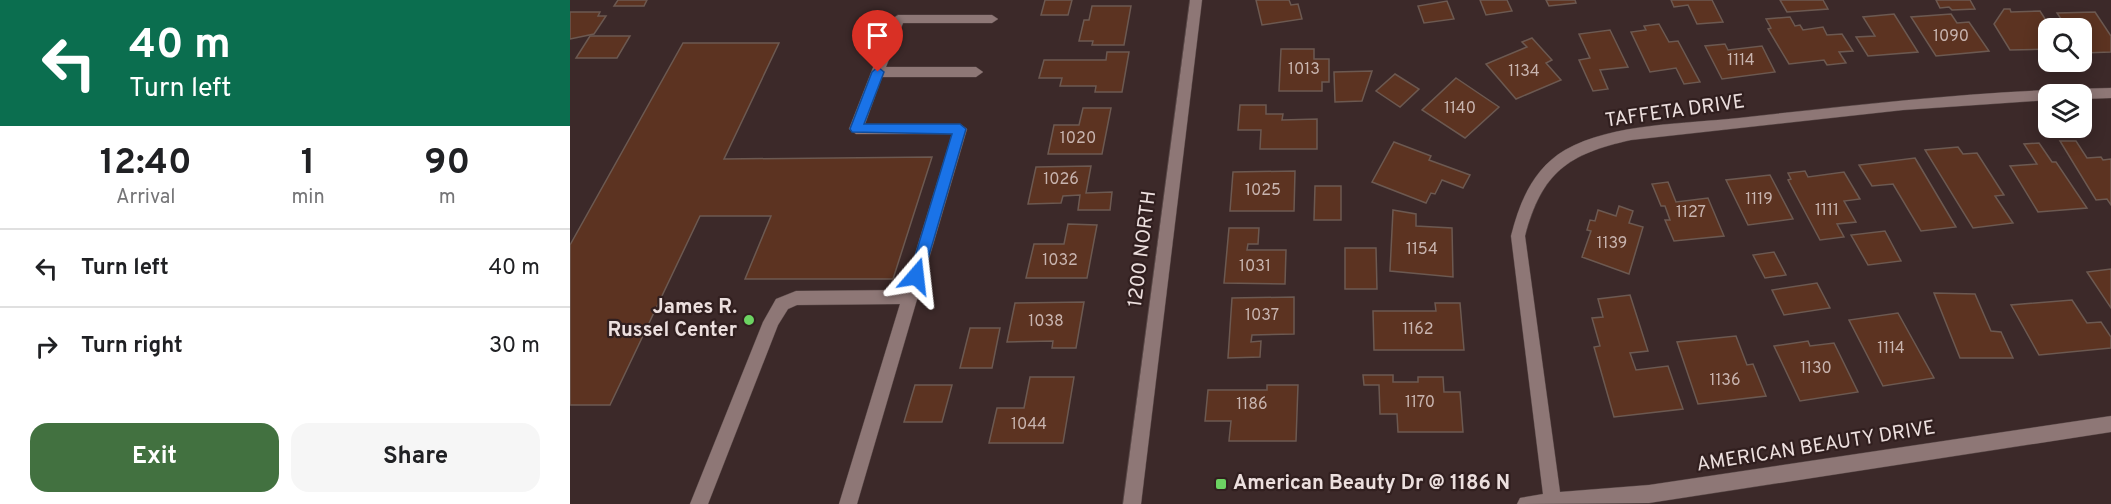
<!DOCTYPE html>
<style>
:root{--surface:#fff;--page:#f6f6f6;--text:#202124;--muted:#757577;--line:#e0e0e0;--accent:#427140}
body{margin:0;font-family:Overpass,sans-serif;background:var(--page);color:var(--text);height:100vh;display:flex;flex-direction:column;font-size:22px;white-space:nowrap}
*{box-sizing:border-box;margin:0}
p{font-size:20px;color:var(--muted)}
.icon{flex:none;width:33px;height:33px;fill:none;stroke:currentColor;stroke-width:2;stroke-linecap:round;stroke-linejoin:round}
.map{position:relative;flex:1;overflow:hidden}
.panel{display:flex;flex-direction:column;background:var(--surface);width:570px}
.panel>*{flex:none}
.top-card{background:#0b6e4f;color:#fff;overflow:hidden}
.buttons{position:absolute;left:1468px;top:18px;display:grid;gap:12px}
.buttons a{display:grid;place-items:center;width:54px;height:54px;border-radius:12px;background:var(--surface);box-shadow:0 3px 15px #0003;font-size:30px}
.pin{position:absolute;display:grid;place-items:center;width:51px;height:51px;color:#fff;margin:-62px -26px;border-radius:50% 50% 50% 0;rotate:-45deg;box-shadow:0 0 6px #0007}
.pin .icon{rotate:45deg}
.me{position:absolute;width:66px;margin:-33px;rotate:17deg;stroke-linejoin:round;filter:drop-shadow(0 0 4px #0008)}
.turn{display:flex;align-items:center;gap:21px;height:126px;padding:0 30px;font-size:27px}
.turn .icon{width:78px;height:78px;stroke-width:2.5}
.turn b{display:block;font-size:42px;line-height:51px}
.eta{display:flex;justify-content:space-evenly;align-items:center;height:102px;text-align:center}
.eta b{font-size:36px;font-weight:700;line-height:42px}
.primary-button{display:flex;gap:12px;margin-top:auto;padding:12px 30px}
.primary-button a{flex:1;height:69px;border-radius:18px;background:var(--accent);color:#fff;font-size:24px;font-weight:700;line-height:69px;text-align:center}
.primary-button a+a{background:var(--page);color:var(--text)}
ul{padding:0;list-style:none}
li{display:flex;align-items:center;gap:18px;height:78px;padding:0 30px;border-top:2px solid var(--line)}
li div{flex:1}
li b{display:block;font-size:22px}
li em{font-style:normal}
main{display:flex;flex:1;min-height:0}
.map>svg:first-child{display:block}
.building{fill:#5c3321;stroke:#6c5951;stroke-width:1.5}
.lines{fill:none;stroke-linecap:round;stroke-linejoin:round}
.lane-casing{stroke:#574746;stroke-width:1}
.street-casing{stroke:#574746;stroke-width:1}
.lane{fill:#8e7776;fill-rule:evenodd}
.street{fill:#8e7776;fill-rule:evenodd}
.route{fill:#1a73e8;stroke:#114b97;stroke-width:1.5}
.poi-dot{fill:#6cd362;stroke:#311f1f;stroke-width:2}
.labels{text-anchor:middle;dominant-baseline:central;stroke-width:4.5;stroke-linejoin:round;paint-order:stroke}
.number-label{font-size:16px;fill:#c8b4af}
.street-label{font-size:20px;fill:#ecdfde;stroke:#311f1f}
.poi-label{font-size:20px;font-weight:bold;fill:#ecdfde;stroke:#311f1f;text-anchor:end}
</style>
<main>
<section class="panel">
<div class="top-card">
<div class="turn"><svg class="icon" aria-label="left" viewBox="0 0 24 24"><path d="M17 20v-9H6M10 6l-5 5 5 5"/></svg><div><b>40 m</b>Turn left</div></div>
</div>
<div class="eta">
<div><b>12:40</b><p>Arrival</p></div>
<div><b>1</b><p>min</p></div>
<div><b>90</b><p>m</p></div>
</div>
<ul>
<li><svg class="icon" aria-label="left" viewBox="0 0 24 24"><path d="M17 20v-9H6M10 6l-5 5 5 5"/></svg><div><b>Turn left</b></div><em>40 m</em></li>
<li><svg class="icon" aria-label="right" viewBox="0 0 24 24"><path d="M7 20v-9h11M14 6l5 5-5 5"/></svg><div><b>Turn right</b></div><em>30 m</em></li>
</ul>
<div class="primary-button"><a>Exit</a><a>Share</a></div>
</section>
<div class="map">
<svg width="1541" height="504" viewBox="0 0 1541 504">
<rect width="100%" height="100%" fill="#3c2929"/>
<g class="building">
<path d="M48,0H77L74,6H44Z"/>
<path d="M475,0H502L498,15H471Z"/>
<path d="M686,0H719L721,5L728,4L732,19L692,25Z"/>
<path d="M910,0H937L942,11L916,15Z"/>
<path d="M976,0H1005L1006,3L979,6Z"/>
<path d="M1101,0H1142L1153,22L1127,24L1118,5L1104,7Z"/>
<path d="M1210,0H1253L1258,9L1217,12Z"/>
<path d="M1366,0H1400L1405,9L1382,10L1379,7L1370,8Z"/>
<path d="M877,1L884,19L854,23L848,6Z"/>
<path d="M522,6H561L554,45H522L523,41H509L514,20H519Z"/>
<path d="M1434,9H1440L1441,12L1470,11L1481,28H1479V49L1440,50L1424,24Z"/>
<path d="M0,12H30L28,16H36L24,34L0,39Z"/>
<path d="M1525,12L1541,36V52L1513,53L1512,28H1497L1487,13Z"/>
<path d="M1324,14L1348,52L1298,56L1286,37L1305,36L1293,17Z"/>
<path d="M1381,14L1387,23L1399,22L1419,51L1366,56L1341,17Z"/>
<path d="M1220,17L1225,26L1230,25L1233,30L1253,27L1257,35L1272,34L1283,51L1269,52L1276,63L1257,65L1254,60L1219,64L1198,29L1201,28L1196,19Z"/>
<path d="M1089,24L1099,42L1108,41L1130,82L1114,84L1106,68L1080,72L1061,32L1076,30L1074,26Z"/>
<path d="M1040,30L1058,67L1030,70L1038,89L1023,91L1009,60L1020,58L1009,34Z"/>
<path d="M20,36H60L47,58H6Z"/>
<path d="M962,38L982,60L976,63L991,80L946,99L916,64L957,47L952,42Z"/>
<path d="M113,43H209L154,159L362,157L323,279H175L201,216H130L40,405H0V245Z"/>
<path d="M1155,44L1158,50L1192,46L1205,72L1152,79L1135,46Z"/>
<path d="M711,49H744V59H759V82H752V91H709Z"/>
<path d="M537,52H559L552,92H525L526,86H490L492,78H469L474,60H536Z"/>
<path d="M802,71L792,101L765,102L764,72Z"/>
<path d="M825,74L849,89L830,107L806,91Z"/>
<path d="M886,78L929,107L895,138L852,110Z"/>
<path d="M670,105H696V114H713L712,120L747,119V149H690L691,130H668Z"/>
<path d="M513,108H541L532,154H478L484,125H509Z"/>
<path d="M1490,141H1506L1517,158L1531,157L1533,160L1541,159V205L1537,199L1526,200Z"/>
<path d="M824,142L861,156L859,160L900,175L893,188L872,180L865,194L861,193L856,203L802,182Z"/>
<path d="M1469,143L1482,162H1486L1517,208L1468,212L1440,166L1467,164L1454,144Z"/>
<path d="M1388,147L1393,154L1407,153L1434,195L1425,196L1443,223L1403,228L1355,150Z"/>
<path d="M1345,158L1386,227L1351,231L1323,184L1302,186L1289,165Z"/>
<path d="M521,166L516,193L542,192L540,210H508L510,195L493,196L491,203L458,204L466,167Z"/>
<path d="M725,171L724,211H660L663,172Z"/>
<path d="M1235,171L1238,177L1274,172L1290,199L1274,201L1286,222L1267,224L1274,237L1250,240L1218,180L1221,179L1218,173Z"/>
<path d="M1200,175L1223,219L1178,225L1156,180Z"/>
<path d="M1098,182L1106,202L1138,198L1154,236L1104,241L1095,220H1100L1095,206H1091L1082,184Z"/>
<path d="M745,186H771V220H744Z"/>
<path d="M1049,206L1063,211L1059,223L1073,227L1059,274L1012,257L1021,231L1017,230L1020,220L1025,221L1028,210L1046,216Z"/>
<path d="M823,210L846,214V226L882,228L883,277L820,271Z"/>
<path d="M498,224L527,225L517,278H456L464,244H494Z"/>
<path d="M659,228H689L688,244H678L677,250H716L715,284L654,283Z"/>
<path d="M1315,231L1331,261L1298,265L1281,235Z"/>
<path d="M775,248H806L807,289H775Z"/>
<path d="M1204,252L1216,275L1195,278L1183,255Z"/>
<path d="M1541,269V308L1517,272Z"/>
<path d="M1247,283L1260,308L1214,315L1202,290Z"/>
<path d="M1364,293L1405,294L1421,331L1431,332L1443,358H1390Z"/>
<path d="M1060,295L1078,351L1060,353L1066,370L1098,366L1113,409L1044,417L1024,347L1030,346L1022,318L1033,317L1028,299Z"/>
<path d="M724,297V334L682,335L681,342L691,341L690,357L658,358L662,298Z"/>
<path d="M1502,300L1517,323L1531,322L1541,337V348L1469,355L1441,305Z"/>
<path d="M514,302L506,348H482L483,341L437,342L445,303Z"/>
<path d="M865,303H890L894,350H804L803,311H866Z"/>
<path d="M1328,313L1364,378L1313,386L1279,320Z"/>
<path d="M400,328H430L422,368H390Z"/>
<path d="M1166,336L1177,365L1183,364L1196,396L1128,404L1107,342Z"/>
<path d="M1238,341L1240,346L1264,343L1288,392L1230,401L1204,346Z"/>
<path d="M793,375H823V382H848V377H873L874,392H890L893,432H828L827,414H810L809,385H794Z"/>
<path d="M460,377H504L493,443H419L427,408H454Z"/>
<path d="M345,385H382L372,422H334Z"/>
<path d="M697,385H728L726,441H659L661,421H635L638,390H697Z"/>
</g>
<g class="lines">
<defs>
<path id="lane" d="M328,15H422L428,19L422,23H333L316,67H406L413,72L406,77H312L295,124H390L397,129L287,504H269L330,304L227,305L218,309L208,325L138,504H120L193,322L206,299L226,291L334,290L382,134H286L279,129L322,19Z"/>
<g id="street">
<path d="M620,0H632L571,504H553Z"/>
<path d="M1541,88V98L1512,99V94H1479V100L1333,110L1061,140C998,154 972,172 955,236L990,492L1079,485L1541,416V432L1079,503L947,504L950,498L973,494L941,236C950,201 963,169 995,150C1043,123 1115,124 1169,118C1293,104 1417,90 1541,88Z"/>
</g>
</defs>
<use href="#lane" class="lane-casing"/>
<use href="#street" class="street-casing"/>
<use href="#lane" class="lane"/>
<use href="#street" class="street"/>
</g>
<path class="route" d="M308,67L314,72L294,124H390L396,129L353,276L351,280H341L339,276L382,134L282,132L280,129L302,72Z"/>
<g class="poi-dot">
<circle cx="179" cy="320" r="6"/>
<rect x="645" y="478" width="12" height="12" rx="3"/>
</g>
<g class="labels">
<g class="number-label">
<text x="1381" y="37">1090</text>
<text x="1171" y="61">1114</text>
<text x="734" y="70">1013</text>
<text x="954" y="72">1134</text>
<text x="890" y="109">1140</text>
<text x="508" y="139">1020</text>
<text x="491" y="180">1026</text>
<text x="693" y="191">1025</text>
<text x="1189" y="200">1119</text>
<text x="1257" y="211">1111</text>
<text x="1121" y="213">1127</text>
<text x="1042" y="244">1139</text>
<text x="852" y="250">1154</text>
<text x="490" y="261">1032</text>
<text x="685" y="267">1031</text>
<text x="692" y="316">1037</text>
<text x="476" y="322">1038</text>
<text x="848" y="330">1162</text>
<text x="1321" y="349">1114</text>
<text x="1246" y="369">1130</text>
<text x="1155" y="381">1136</text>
<text x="850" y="403">1170</text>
<text x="682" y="405">1186</text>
<text x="459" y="425">1044</text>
</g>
<g class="street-label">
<text transform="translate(1105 112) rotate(-8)">TAFFETA DRIVE</text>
<text transform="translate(573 249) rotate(-83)">1200 NORTH</text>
<text transform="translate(1246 447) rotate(-9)">AMERICAN BEAUTY DRIVE</text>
</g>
<g class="poi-label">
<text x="167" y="308">James R.<tspan x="167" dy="23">Russel Center</tspan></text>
<text x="663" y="484" text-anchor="start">American Beauty Dr @ 1186 N</text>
</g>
</g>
</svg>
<div class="buttons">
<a><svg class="icon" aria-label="search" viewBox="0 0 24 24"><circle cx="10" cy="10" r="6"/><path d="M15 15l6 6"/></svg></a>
<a><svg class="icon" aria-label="layers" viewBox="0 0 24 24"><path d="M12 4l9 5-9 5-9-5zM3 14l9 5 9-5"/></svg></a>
</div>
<div class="pin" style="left:308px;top:72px;background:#d93025"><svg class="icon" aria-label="arrive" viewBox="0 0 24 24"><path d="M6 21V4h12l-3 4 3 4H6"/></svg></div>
<svg class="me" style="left:346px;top:276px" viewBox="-20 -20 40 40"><path d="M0-17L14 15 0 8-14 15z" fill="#1a73e8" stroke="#fff" stroke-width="4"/></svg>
</div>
</main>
